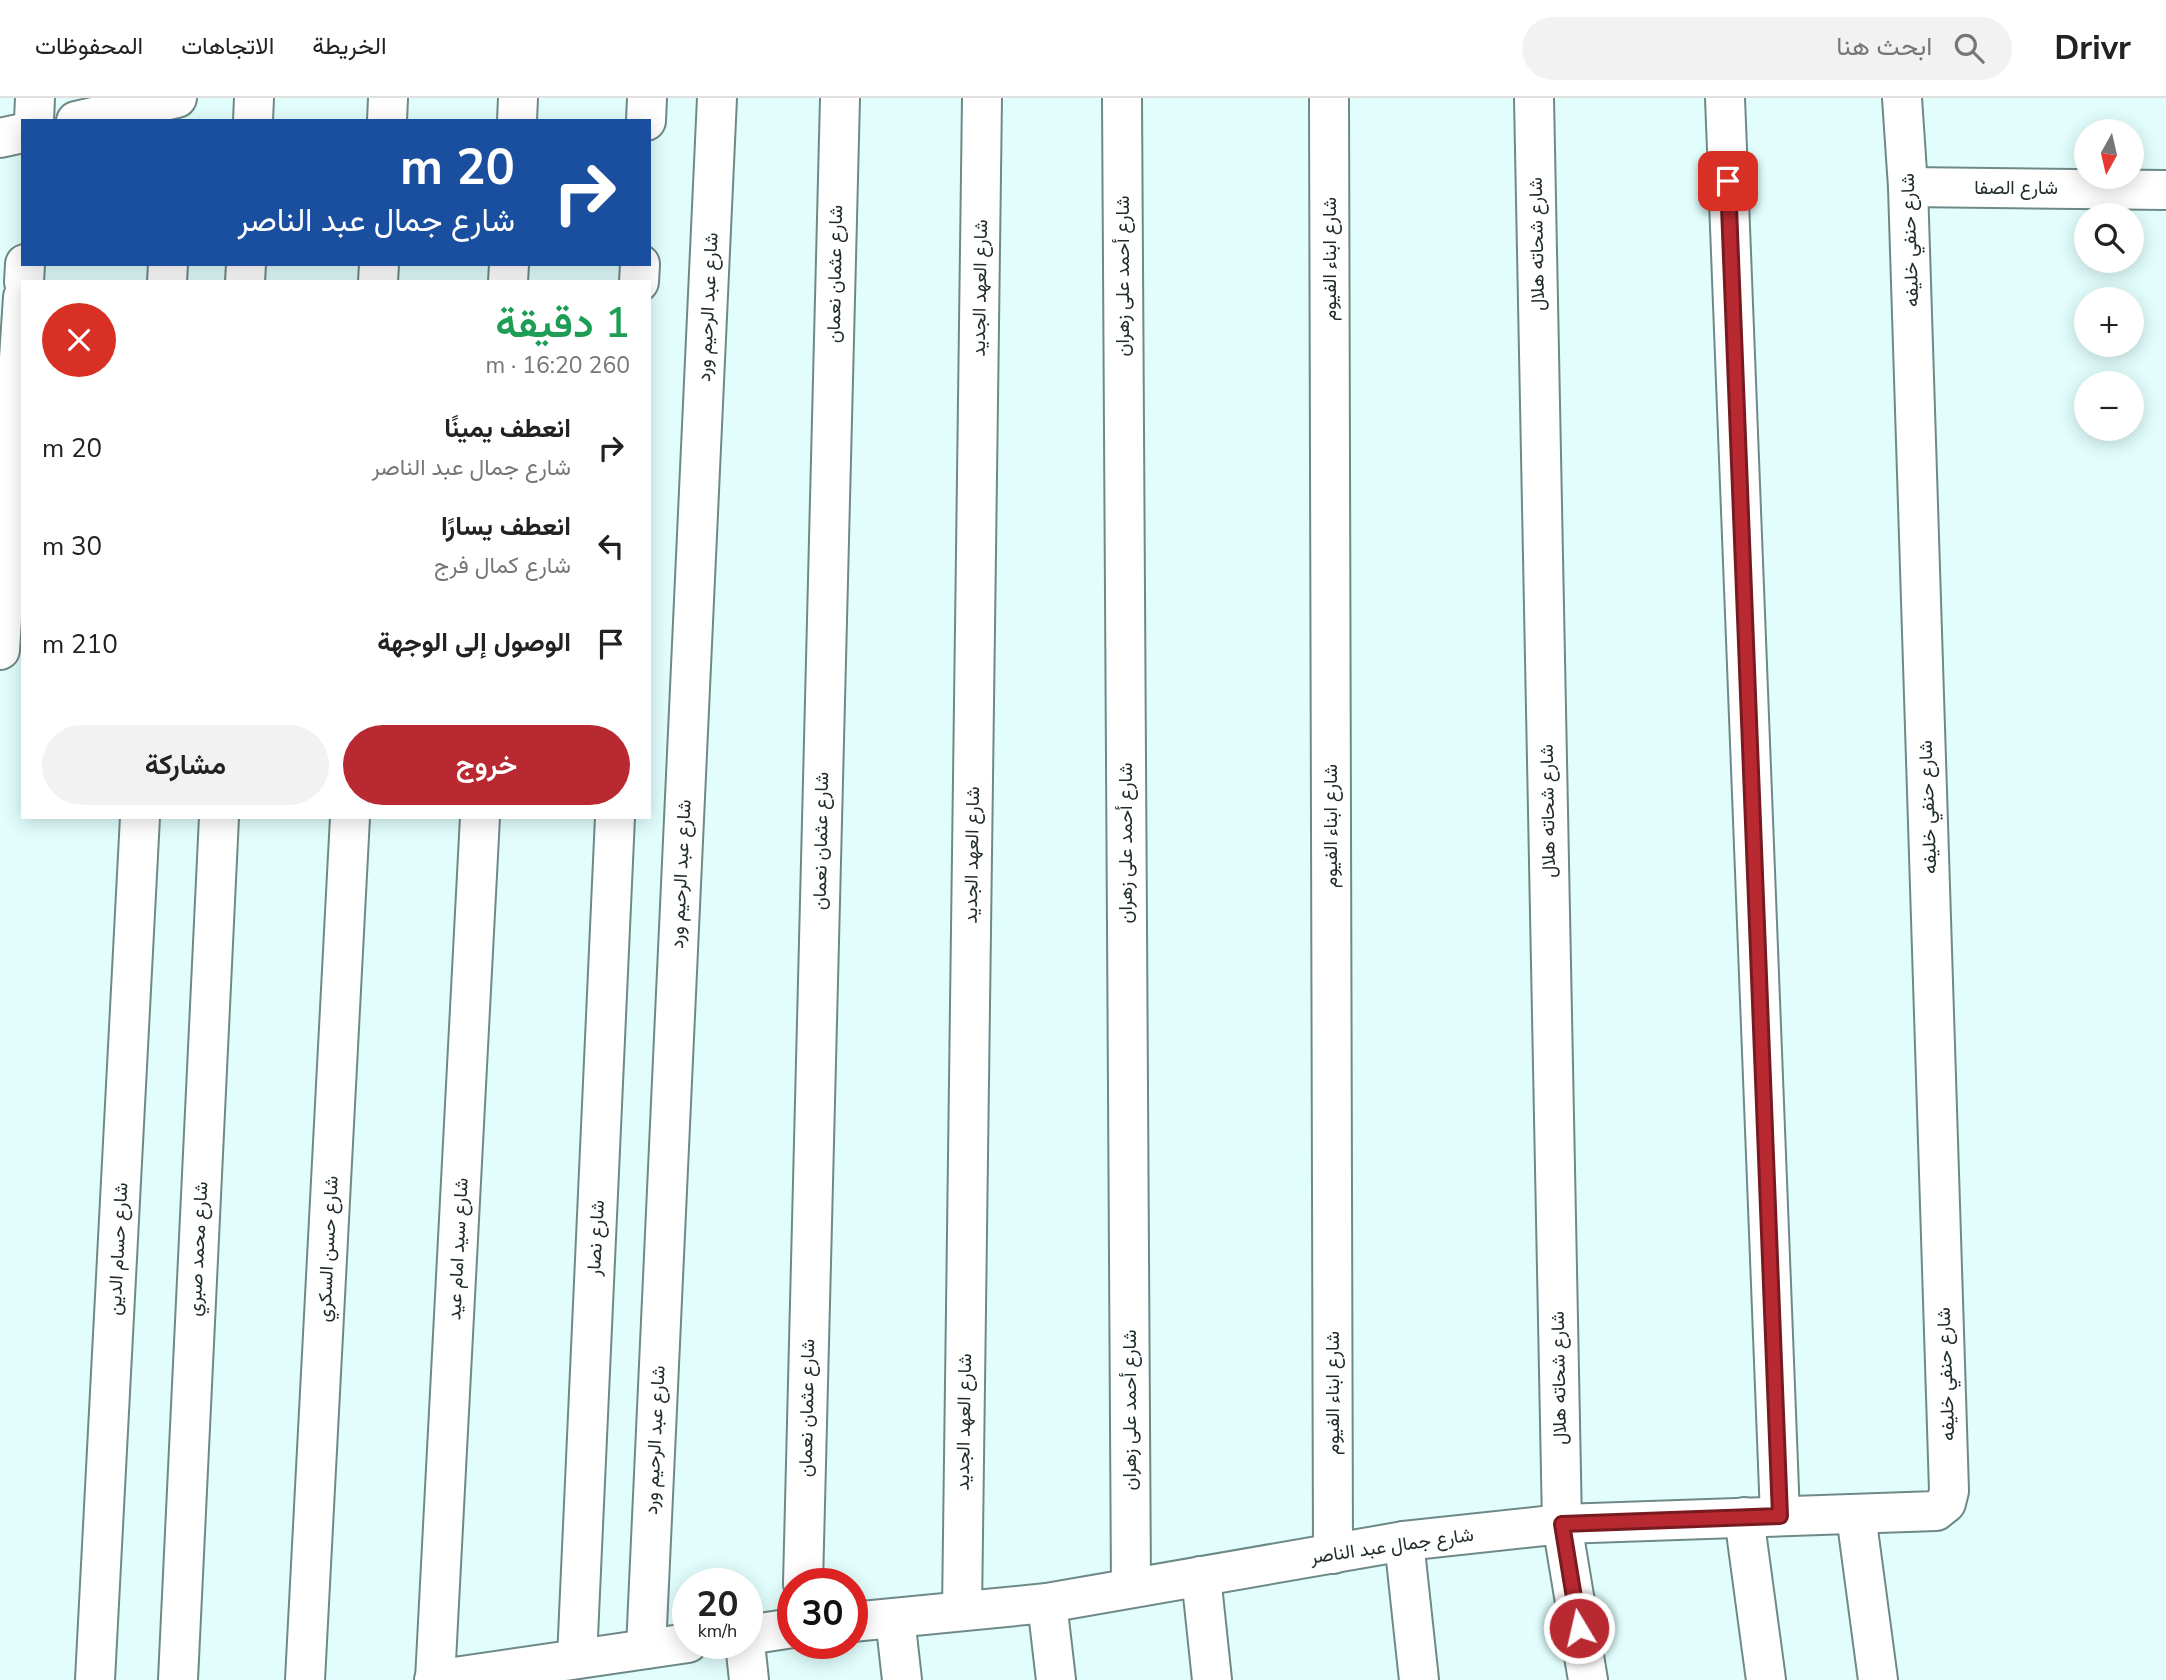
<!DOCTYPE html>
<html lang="ar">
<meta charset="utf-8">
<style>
:root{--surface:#fff;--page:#f2f2f2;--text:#222;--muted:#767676;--line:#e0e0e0;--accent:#b92931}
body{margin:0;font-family:"Nunito Sans",Vazirmatn,sans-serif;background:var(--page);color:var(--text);direction:rtl;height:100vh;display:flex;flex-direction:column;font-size:26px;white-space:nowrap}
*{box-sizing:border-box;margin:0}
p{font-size:23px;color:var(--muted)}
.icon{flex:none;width:38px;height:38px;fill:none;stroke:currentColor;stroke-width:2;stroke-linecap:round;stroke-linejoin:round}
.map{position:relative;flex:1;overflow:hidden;direction:ltr}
.panel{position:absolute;left:21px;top:182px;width:630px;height:539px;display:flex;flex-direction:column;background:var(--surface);border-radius:0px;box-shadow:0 4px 18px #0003;direction:rtl}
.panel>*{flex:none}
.guide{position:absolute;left:21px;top:21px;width:630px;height:147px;border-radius:0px;box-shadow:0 4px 18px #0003;direction:rtl;background:#1a4fa0;color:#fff;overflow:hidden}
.needle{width:46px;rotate:188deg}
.buttons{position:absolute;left:2074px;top:21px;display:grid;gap:14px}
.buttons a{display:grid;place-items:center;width:70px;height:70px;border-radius:50%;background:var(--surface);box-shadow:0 4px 18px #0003;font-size:35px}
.speed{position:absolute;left:672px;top:1470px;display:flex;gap:14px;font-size:35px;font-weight:700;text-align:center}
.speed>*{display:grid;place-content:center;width:91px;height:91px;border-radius:50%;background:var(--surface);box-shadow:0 4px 18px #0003;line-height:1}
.speed small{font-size:18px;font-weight:400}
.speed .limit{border:10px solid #d22;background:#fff;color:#111}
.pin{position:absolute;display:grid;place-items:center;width:60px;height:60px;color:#fff;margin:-30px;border-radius:14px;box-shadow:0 4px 10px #0006}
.me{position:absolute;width:77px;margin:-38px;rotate:351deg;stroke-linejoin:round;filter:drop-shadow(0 0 5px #0008)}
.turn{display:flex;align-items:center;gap:24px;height:147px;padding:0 21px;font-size:32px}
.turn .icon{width:91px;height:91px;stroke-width:2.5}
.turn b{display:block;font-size:49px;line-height:60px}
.round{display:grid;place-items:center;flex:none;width:74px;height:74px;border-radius:37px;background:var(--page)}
.summary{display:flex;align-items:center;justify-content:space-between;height:119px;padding:0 21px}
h1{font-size:42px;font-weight:600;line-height:52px;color:#1e9e55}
.action{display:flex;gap:14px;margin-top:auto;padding:14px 21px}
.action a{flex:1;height:80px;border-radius:42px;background:var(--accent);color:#fff;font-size:28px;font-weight:600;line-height:80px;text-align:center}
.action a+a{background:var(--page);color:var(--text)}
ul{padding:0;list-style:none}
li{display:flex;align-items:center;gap:21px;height:98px;padding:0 21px}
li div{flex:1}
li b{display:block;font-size:26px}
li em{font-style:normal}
header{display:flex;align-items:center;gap:42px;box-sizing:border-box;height:98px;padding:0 35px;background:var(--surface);border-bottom:2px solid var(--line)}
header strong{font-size:33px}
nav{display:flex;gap:38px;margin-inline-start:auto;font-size:24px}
.search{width:490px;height:63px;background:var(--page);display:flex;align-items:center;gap:18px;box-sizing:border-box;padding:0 24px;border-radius:38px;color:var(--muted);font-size:26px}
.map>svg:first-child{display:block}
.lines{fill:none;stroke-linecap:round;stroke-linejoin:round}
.minor-casing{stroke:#6f8989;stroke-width:42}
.minor{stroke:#fff;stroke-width:38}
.route-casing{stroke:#781b20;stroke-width:18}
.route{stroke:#b92931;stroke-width:12}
.labels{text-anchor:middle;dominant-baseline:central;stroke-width:5;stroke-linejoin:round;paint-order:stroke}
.street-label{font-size:19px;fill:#212c2c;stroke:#fff}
</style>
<header>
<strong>Drivr</strong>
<div class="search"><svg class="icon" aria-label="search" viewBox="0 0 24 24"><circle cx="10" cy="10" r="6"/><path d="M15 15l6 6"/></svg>ابحث هنا</div>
<nav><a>الخريطة</a><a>الاتجاهات</a><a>المحفوظات</a></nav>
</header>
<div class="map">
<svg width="2166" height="1582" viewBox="0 0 2166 1582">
<rect width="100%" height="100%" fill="#e1fefd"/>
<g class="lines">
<defs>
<g id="minor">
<path d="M1122,0L1131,1490"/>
<path d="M1329,0L1333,1456"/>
<path d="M1534,0L1562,1426L1588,1582"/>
<path d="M1725,0L1780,1418"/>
<path d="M34,23L35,0"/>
<path d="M76,23L177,0"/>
<path d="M253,23L254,0"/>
<path d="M387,23L388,0"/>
<path d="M517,23L518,0"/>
<path d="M646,23L647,0"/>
<path d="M0,40L23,35"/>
<path d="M1908,89L2166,92"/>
<path d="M24,184L25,166"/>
<path d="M167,184L168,166"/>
<path d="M245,184L246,166"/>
<path d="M378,184L379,166"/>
<path d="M508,184L509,166"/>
<path d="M639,184L640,166"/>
<path d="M0,552L23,199"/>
<path d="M1856,1417L1878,1582"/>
<path d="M1744,1419L1766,1582"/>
<path d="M1404,1443L1419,1582"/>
<path d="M1201,1478L1212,1582"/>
<path d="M803,1486L840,0"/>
<path d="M1047,1505L1056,1582"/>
<path d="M962,1513L982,0"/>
<path d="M895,1520L902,1582"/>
<path d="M852,1524L1047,1505L1404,1443L1562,1426L1936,1413L1946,1405L1949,1393L1908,89L1902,0"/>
<path d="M747,1537L793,1530"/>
<path d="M745,1545L749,1582"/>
<path d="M646,1551L717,0"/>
<path d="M577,1561L615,719"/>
<path d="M95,1582L140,719"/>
<path d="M178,1582L219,719"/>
<path d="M305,1582L350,719"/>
<path d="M434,1582L688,1545"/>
<path d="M435,1582L480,719"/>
</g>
</defs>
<use href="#minor" class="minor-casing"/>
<use href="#minor" class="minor"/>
</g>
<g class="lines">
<defs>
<path id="route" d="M1579,1530L1562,1426L1780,1418L1728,83"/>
</defs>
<use href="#route" class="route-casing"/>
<use href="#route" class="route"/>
</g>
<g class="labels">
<g class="street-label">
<text x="2016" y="90">شارع الصفا</text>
<text transform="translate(1910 142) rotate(-92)">شارع حنفي خليفه</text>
<text transform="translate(1537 146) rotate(-91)">شارع شحاته هلال</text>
<text transform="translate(1330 161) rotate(-90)">شارع ابناء الفيوم</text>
<text transform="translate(835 176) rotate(-89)">شارع عثمان نعمان</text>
<text transform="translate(1123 178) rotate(-90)">شارع أحمد على زهران</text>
<text transform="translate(980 190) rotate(-89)">شارع العهد الجديد</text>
<text transform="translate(708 209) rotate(-87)">شارع عبد الرحيم ورد</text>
<text transform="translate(1928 709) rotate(-92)">شارع حنفي خليفه</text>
<text transform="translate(1548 713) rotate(-91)">شارع شحاته هلال</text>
<text transform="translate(1331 728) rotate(-90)">شارع ابناء الفيوم</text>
<text transform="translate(821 743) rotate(-89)">شارع عثمان نعمان</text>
<text transform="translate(1126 745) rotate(-90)">شارع أحمد على زهران</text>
<text transform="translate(972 757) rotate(-89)">شارع العهد الجديد</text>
<text transform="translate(681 776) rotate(-87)">شارع عبد الرحيم ورد</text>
<text transform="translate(596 1140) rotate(-87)">شارع نصار</text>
<text transform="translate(118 1151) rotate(-87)">شارع حسام الدين</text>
<text transform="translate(198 1151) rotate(-87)">شارع محمد صبري</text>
<text transform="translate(328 1151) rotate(-87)">شارع حسن السكري</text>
<text transform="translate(458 1151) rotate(-87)">شارع سيد امام عيد</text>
<text transform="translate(1946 1276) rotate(-92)">شارع حنفي خليفه</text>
<text transform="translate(1559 1280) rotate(-91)">شارع شحاته هلال</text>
<text transform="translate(1333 1295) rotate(-90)">شارع ابناء الفيوم</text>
<text transform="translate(807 1310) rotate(-89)">شارع عثمان نعمان</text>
<text transform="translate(1130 1312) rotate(-90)">شارع أحمد على زهران</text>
<text transform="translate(964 1324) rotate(-89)">شارع العهد الجديد</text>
<text transform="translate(655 1342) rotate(-87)">شارع عبد الرحيم ورد</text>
<text transform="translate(1392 1448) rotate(-8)">شارع جمال عبد الناصر</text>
</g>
</g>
</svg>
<div class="buttons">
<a><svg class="needle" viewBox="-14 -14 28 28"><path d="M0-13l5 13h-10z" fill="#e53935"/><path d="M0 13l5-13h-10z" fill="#767676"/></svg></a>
<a><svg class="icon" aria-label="search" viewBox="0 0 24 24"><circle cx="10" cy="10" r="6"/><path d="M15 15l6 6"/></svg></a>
<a>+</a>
<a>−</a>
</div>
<div class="speed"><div>20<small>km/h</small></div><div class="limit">30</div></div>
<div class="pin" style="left:1728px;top:83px;background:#d93025"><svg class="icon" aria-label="arrive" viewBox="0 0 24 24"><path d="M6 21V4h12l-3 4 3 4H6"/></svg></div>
<svg class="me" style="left:1579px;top:1530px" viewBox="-20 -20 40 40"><circle r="17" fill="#b92931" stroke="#fff" stroke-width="3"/><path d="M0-11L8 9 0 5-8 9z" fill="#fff"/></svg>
<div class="guide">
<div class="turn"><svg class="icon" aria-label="right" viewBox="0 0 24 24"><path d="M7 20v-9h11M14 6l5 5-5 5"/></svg><div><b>20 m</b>شارع جمال عبد الناصر</div></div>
</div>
<section class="panel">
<div class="summary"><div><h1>1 دقيقة</h1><p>260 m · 16:20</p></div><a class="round" style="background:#d93025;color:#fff"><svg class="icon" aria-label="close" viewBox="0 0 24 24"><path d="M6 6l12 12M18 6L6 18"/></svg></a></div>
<ul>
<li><svg class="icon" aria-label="right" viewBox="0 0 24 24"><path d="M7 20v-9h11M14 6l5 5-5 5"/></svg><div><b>انعطف يمينًا</b><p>شارع جمال عبد الناصر</p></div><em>20 m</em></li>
<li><svg class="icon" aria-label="left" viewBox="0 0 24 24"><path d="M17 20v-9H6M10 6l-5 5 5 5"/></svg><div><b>انعطف يسارًا</b><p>شارع كمال فرج</p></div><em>30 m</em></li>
<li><svg class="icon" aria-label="arrive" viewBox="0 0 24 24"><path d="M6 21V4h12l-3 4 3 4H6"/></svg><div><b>الوصول إلى الوجهة</b></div><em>210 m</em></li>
</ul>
<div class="action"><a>خروج</a><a>مشاركة</a></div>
</section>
</div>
